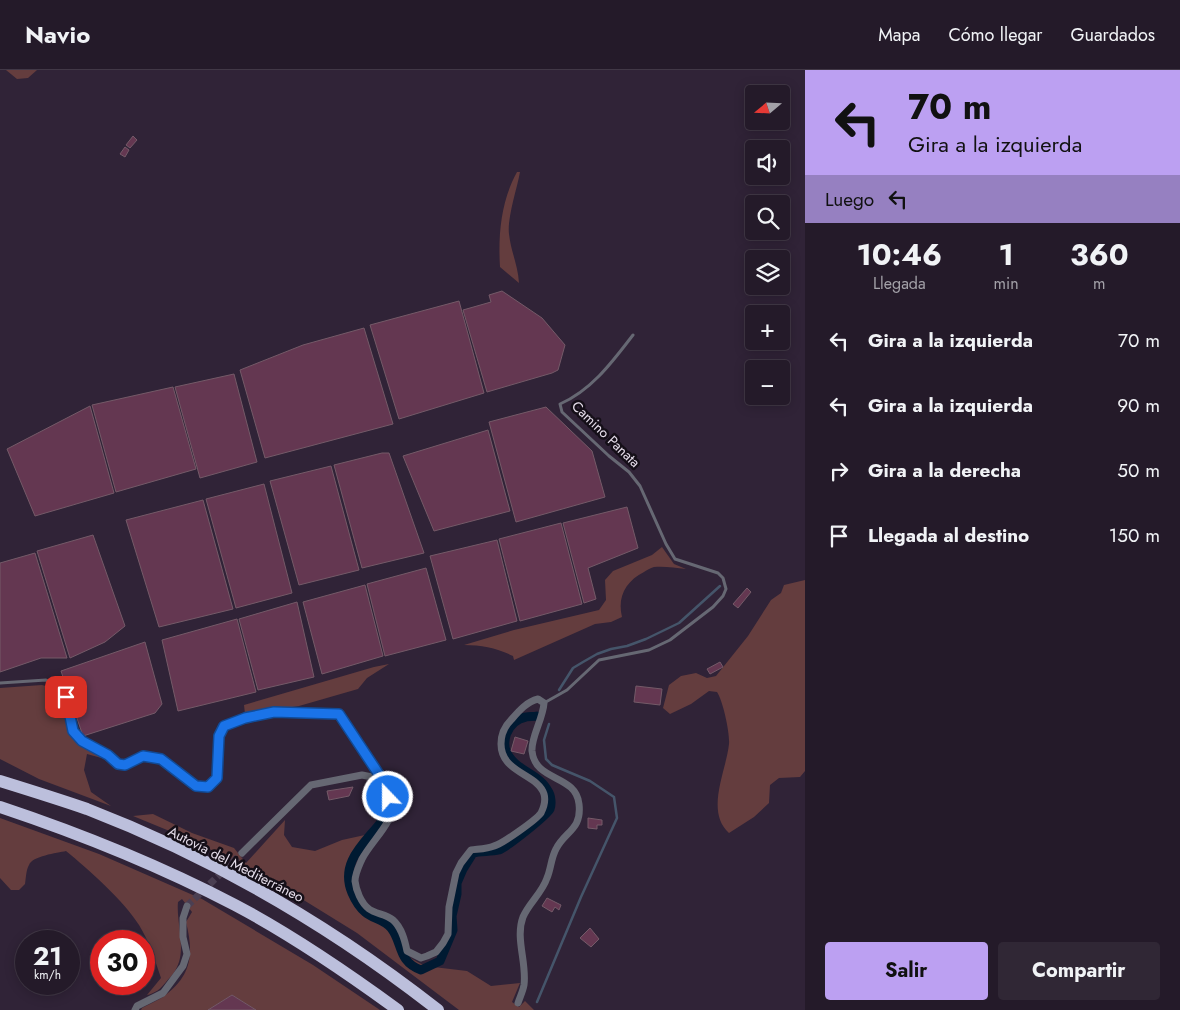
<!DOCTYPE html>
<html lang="es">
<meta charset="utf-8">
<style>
:root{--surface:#241a29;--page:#302735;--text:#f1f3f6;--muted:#a3a1a8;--line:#413846;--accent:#bca0f2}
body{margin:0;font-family:Jost,sans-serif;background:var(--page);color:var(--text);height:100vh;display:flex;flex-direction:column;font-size:19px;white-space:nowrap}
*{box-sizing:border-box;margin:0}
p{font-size:16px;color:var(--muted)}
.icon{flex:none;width:28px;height:28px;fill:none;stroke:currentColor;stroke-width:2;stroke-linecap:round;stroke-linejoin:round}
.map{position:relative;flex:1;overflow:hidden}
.drawer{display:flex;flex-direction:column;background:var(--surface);width:375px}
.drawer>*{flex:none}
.hud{background:#bca0f2;color:#111;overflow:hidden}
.needle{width:32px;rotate:251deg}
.tools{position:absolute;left:745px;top:15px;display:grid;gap:10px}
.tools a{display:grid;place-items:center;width:45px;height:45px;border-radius:5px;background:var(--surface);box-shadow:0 2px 12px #0003,0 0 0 1px var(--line);font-size:25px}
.speed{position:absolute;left:15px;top:860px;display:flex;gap:10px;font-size:25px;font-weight:700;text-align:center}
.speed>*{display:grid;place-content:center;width:65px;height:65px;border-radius:50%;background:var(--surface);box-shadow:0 2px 12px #0003,0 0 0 1px var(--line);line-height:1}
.speed small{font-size:12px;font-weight:400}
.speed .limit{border:8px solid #d22;background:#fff;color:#111}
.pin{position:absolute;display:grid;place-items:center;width:42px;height:42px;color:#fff;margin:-21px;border-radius:10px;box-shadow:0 2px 8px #0006}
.me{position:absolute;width:55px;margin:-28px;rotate:338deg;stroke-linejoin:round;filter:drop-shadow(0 0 4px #0008)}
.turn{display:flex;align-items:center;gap:18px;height:105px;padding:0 20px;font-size:22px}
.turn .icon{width:65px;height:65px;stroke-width:2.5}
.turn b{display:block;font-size:35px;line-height:42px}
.then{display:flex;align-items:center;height:48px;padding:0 20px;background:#0003;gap:10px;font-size:19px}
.eta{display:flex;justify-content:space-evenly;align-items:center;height:85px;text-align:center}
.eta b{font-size:30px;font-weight:700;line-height:35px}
.primary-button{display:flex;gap:10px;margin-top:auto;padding:10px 20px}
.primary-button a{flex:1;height:58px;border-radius:5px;background:var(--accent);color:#111;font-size:20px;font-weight:700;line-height:58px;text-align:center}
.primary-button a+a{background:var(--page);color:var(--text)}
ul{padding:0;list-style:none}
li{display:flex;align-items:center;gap:15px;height:65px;padding:0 20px}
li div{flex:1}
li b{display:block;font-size:19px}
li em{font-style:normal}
header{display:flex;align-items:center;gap:30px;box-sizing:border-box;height:70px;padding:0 25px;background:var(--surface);border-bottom:1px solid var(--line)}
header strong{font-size:24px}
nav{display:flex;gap:28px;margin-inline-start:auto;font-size:18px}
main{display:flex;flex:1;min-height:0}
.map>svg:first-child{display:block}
.green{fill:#643d3e}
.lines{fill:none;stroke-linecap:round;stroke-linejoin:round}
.stream{stroke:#45556a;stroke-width:2.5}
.canal{stroke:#001a32;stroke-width:9}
.building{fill:#643751;stroke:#745a68}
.street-tunnel{stroke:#4b3f52;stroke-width:7;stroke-dasharray:7 3.5;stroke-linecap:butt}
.lane{stroke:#666873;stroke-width:3}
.street{stroke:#666873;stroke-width:7}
.highway{stroke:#bcbfdc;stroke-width:12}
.route-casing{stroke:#114b97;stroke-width:12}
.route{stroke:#1a73e8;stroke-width:9}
.labels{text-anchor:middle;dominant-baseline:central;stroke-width:5;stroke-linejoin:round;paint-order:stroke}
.street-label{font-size:14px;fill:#e6deeb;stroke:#150f18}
</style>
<header>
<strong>Navio</strong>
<nav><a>Mapa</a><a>Cómo llegar</a><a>Guardados</a></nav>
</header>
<main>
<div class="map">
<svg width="805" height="940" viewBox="0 0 805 940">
<rect width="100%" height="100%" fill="#302337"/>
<g class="green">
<path d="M6,0H37L28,8L17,9Z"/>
<path d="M517,102H520C517,119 507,148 509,164C511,182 518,195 519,213L500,197C498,164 501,131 517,102Z"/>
<path d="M662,477L674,494L686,499C675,498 665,496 654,497C650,498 647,500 644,502C626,511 617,527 622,547L611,552L595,554L514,590L513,586C497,578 482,575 464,575L514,560L599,540L606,530L605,510L613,501L652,485Z"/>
<path d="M805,510V701L800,707L779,708L770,715L769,733L754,747L729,763C705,741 726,702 729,674C730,663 723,631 717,622L709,621L691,634L670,644L663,638L669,615L681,606L696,603L707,608L716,606L748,566L771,530L781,523L784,515Z"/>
<path d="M389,594L367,608L358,619L299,636L245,644L244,635L374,597Z"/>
<path d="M42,615C68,620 61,650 74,665C82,675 94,681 105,689L87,684L84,700L91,722L111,736L39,709L0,689V618Z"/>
<path d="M153,744L192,763L234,778L246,793L285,750L284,765L292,777L315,781L342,770L374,763C357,782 343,798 354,825C357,830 363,840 368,843C377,849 388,848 394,858C399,866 401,876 403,884L425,896L467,901L491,916L520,913L512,932L519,937L525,931L534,940H459L357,863L268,808L189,769L133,746Z"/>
<path d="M0,748L99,784L202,829L313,895L380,940H256L232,925L208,940H141L142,938C149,934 157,931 163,927C192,906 194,884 186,852L192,842L182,829L178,832C176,853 187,880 176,899C174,904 169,908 166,912C160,919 156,923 147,925L161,908C155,890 149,871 139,855C124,831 88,799 66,781C57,783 32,786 29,795C26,800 26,808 25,814L19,820H11L0,808Z"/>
</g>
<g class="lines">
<g class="stream">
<path d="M559,620L573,598L583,592L597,584L611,579L627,576L646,569L679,553L720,516"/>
<path d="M537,932L581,827L617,748L614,727L590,711L552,695L546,689L544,670L549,654"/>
</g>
<path class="canal" d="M377,730L380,732L382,751C365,773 339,792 352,823C355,830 359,837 365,842C373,849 384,849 391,858C403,873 397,891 421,900L440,891L453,860L452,846L457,824V813L463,799L473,783C481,781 491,782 499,780C507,777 546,746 550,739C552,734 551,725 548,721C540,705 521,702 511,689C498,674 507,651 526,647C529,646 534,647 537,646"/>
</g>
<g class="building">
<path d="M133,66L137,70L130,78L126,75Z"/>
<path d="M125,77L129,80L125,87L120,84Z"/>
<path d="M502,221L542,248L565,275L558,300L552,303L487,322L463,240L491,232L489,225Z"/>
<path d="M459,231L484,323L399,349L370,255Z"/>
<path d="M364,258L393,354L265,388L240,300L303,275Z"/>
<path d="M234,304L257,392L200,408L175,317Z"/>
<path d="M173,317L196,399L116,422L92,335Z"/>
<path d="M90,336L114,423L35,446L7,379Z"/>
<path d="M546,337L592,381L605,427L516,452L489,352Z"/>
<path d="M488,360L510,441L434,461L403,386Z"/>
<path d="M382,383H389L424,483L362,498L334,395Z"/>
<path d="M331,396L359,500L299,515L270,411Z"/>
<path d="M264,414L292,523L236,538L206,429Z"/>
<path d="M203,430L233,539L159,557L126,450Z"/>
<path d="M627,437L638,478L588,498L596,529L584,533L563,453Z"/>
<path d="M561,453L582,534L520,551L499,469Z"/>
<path d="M93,465L125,556L105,572L70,588L37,481Z"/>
<path d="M497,470L517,551L453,569L430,486Z"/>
<path d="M35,483L67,588H41L0,602V493Z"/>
<path d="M426,498L446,570L385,586L367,514Z"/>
<path d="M365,515L383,586L322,604L303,532Z"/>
<path d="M747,518L751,522L738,538L733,534Z"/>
<path d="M297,532L314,607L258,620L239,549Z"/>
<path d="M237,549L256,622L178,641L162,570Z"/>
<path d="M145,572L162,634L155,643L83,666L61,601Z"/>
<path d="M720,592L723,597L710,604L707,599Z"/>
<path d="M636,616L662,619L660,635L634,632Z"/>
<path d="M515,667L528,671L524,684L511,681Z"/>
<path d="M353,717L349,726L329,730L327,721Z"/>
<path d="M588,748L602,750V755H597V759L588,758Z"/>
<path d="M547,828L561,835L559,840L555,837L552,842L542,836Z"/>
<path d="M590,858L599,869L591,877L580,868Z"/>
<path d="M232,925L256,940H208Z"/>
</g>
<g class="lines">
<path class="street-tunnel" d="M187,836L242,783"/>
<g class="lane">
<path d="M0,613L46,610L57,616L66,627L73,661L82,671L108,685L118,694L125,695L143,686L161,689L196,716L208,717L217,708L219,666L224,656L245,648L274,642L339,644L375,699"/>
<path d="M544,633L567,620L599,590L649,580L670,570L713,537L723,526L726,519L723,508L718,503L675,489L666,474L640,416L629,402L609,386L562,342L560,334C592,320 613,291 633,265"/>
</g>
<g class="street">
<path d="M376,700C384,712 395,735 388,751C381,764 369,776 362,789C359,796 355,804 355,811C356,820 361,833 369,839C376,844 386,844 393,850C402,858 405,871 407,881L421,888L427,886L436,882L443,873L448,864L449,837L456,803L461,793L471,780C478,779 487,779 494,776C502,774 536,750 541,743C544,737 546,731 544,724C538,704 501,703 501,674C501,664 504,657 511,650C518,642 526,632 538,629L544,633C543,649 531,667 532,681C535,712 576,704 579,734C582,760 565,761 556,779C551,788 551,799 547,808C542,823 529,833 523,847C515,868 527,893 524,915C523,921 520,927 518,933"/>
<path d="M242,783L311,715L362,705L382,709"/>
<path d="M135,940L137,936L163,923L183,896L187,884L183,867V848L187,836"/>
</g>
<g class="highway">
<path d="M0,711C29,720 58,729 87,739C214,788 331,856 438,940"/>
<path d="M0,737C81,764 160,796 235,835C292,865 346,902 398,940"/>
</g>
</g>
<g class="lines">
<defs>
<path id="route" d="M66,627L73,661L82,671L108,685L118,694L125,695L143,686L161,689L196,716L208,717L217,708L219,666L224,656L245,648L274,642L339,644L382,709L388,727"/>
</defs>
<use href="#route" class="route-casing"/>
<use href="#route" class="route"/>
</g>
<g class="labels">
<g class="street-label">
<text transform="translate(606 364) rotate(44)">Camino Panata</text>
<text transform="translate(236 794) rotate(27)">Autovía del Mediterráneo</text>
</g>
</g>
</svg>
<div class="tools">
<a><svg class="needle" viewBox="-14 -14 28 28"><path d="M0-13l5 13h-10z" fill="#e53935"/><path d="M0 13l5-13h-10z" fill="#a3a1a8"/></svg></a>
<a><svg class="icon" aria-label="sound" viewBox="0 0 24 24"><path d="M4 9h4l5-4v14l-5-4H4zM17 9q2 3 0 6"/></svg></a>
<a><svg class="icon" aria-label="search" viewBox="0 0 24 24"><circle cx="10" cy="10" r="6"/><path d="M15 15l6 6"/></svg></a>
<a><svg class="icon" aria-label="layers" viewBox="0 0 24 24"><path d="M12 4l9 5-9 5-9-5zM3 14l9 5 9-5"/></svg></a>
<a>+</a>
<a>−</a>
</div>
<div class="speed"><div>21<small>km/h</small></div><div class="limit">30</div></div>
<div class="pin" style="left:66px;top:627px;background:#d93025"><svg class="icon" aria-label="arrive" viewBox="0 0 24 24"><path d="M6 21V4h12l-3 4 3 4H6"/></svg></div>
<svg class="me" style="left:388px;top:727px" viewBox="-20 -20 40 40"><circle r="17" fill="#1a73e8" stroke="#fff" stroke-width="3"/><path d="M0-11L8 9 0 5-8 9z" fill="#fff"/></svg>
</div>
<section class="drawer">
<div class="hud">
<div class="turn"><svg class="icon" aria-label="left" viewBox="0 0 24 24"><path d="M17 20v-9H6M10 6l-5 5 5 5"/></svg><div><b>70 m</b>Gira a la izquierda</div></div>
<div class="then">Luego<svg class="icon" aria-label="left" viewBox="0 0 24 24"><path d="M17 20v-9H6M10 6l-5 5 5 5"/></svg></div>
</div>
<div class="eta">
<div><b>10:46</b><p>Llegada</p></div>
<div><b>1</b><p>min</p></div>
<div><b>360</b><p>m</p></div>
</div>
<ul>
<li><svg class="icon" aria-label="left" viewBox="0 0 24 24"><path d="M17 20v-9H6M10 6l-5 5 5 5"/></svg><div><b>Gira a la izquierda</b></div><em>70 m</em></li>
<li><svg class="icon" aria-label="left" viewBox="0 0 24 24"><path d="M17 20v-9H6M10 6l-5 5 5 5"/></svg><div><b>Gira a la izquierda</b></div><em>90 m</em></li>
<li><svg class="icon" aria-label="right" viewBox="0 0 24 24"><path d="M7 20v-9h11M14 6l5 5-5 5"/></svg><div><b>Gira a la derecha</b></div><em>50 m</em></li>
<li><svg class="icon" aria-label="arrive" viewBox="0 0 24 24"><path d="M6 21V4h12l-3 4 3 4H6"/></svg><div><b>Llegada al destino</b></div><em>150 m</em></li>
</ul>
<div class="primary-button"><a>Salir</a><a>Compartir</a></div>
</section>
</main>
